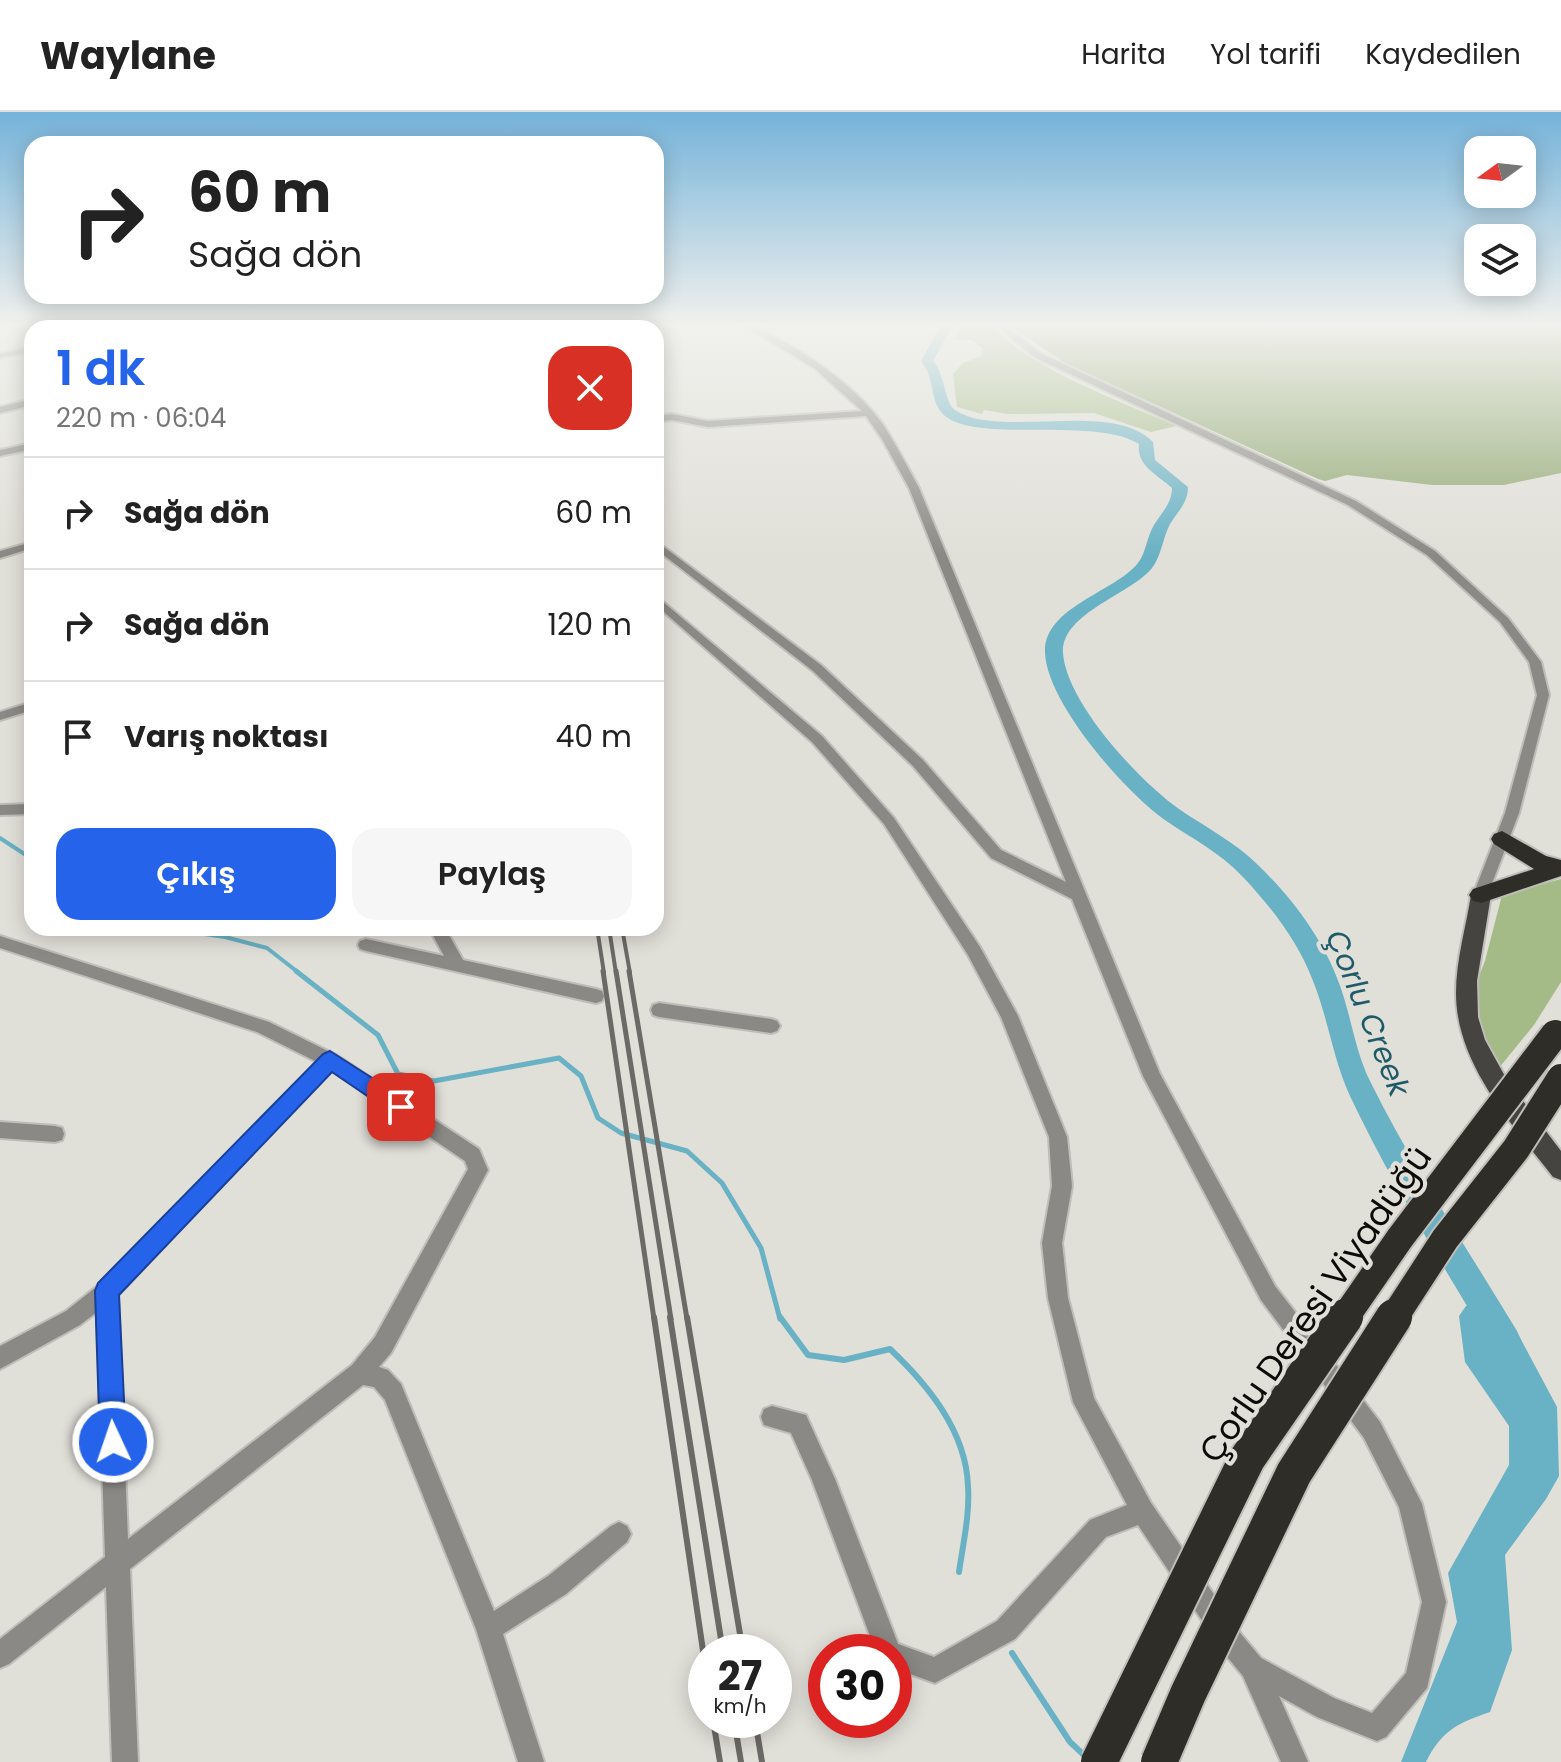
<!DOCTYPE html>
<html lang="tr">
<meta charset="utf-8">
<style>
:root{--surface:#fff;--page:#f6f6f6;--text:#222;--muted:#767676;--line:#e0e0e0;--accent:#2563eb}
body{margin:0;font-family:Poppins,sans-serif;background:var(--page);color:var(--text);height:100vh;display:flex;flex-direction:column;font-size:30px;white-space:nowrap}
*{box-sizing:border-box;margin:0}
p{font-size:26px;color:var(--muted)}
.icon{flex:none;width:44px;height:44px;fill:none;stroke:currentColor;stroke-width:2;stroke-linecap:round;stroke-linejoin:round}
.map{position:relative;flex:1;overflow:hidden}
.drawer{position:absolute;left:24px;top:208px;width:640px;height:616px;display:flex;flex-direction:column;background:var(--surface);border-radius:24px;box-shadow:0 4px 20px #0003}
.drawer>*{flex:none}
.top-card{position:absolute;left:24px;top:24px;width:640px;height:168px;border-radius:24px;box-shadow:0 4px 20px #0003;background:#fff;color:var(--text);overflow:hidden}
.needle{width:52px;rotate:255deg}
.tools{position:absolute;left:1464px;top:24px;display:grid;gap:16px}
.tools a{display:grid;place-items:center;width:72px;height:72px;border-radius:16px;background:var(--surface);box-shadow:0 4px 20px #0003;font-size:40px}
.speed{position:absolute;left:688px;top:1522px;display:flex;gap:16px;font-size:40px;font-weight:700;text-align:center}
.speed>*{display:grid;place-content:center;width:104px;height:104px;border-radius:50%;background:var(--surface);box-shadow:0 4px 20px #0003;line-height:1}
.speed small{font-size:20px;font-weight:400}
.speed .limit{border:12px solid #d22;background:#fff;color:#111}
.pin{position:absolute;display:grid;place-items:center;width:68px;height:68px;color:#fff;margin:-34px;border-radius:16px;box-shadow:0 4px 12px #0006}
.me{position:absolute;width:88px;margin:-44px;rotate:357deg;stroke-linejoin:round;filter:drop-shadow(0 0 6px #0008)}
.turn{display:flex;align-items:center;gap:28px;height:168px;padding:0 32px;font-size:36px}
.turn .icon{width:104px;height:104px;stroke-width:2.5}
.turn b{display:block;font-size:56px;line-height:68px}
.round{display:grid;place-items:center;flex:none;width:84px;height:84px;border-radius:24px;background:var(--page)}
.summary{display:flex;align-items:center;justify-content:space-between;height:136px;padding:0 32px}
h1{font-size:48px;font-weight:600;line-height:60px;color:var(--accent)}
.action{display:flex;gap:16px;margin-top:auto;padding:16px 32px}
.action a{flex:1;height:92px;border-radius:24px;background:var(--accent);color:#fff;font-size:32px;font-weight:600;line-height:92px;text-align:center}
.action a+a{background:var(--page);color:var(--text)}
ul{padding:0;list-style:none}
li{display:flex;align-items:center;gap:24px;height:112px;padding:0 32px;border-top:2px solid var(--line)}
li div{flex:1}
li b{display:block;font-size:30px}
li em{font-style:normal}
header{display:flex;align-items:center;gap:48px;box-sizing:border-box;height:112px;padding:0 40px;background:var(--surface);border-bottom:2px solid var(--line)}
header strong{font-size:38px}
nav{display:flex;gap:44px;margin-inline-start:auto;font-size:28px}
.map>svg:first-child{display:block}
.green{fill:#a4bb87}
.forest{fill:#92a974}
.water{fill:#69b1c4}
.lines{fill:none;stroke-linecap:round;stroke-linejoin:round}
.stream-far2{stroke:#69b1c4;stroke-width:4}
.stream-far1{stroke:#69b1c4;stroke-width:5}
.stream{stroke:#69b1c4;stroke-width:6}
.river{fill:#69b1c4;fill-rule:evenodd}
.minor-casing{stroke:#bebdb7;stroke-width:4}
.major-casing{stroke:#bebdb7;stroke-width:4}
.highway-casing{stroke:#bebdb7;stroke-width:4}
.minor{fill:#8a8986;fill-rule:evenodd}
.major{fill:#464440;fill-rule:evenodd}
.highway{fill:#2f2d28;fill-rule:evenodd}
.rail-far3{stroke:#6b6a66;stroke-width:2}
.rail-far2{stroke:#6b6a66;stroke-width:4}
.rail-far1{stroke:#6b6a66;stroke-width:5}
.rail{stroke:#6b6a66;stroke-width:6}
.highway-bridge-far1-casing{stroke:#bebdb7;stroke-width:32;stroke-linecap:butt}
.highway-bridge-casing{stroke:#bebdb7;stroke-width:40;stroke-linecap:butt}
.highway-bridge-far1{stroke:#2f2d28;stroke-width:28}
.highway-bridge{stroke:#2f2d28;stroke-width:36}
.route{fill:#2563eb;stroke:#184099;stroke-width:2}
.labels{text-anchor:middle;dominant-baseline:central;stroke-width:8;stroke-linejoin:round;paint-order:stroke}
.water-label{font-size:30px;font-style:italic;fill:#1f5a69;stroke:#e0dfd8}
.near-street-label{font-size:34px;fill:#0c0b09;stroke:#e0dfd8}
</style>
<header>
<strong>Waylane</strong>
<nav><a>Harita</a><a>Yol tarifi</a><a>Kaydedilen</a></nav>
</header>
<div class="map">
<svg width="1561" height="1650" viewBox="0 0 1561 1650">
<rect width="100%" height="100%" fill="#e0dfd8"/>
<g class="green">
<path d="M964,213H991C1031,258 1121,289 1176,314L1151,320L1094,301L1008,302L984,298L982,302L957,295L953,262L963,251L981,244L983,237L972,228L955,227Z"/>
<path d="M1561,767V870L1534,913L1494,962L1469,889L1485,849L1502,783Z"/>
</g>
<path class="forest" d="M1009,213H1561V361L1504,373H1432L1347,363L1325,369L1318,367L1065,251Z"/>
<path class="water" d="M1471,1193L1490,1200L1519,1224L1557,1295L1559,1364L1546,1387L1505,1443L1512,1538L1490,1600C1458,1611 1442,1618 1426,1650H1401L1457,1510L1448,1461L1509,1353V1314L1465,1250L1459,1204L1466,1194Z"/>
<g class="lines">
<g class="stream-far2">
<path d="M0,726L32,747"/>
<path d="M163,816L225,825L267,836L299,861"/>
</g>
<path class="stream-far1" d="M296,859L378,923L398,962L434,969L559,946L581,964L598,1006L621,1021L687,1039L722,1071L761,1136L780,1207"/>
<g class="stream">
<path d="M780,1205L808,1243L844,1248L890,1237C928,1273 966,1319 968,1374C970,1402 963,1432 959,1460"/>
<path d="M1012,1541L1070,1630L1084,1643"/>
</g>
<path class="river" d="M941,213H953L933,249C945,262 945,292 955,298C999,328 1112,287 1153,330L1155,348L1188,375C1188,391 1178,399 1170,412C1163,425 1161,445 1152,456C1130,483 1061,501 1063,541C1066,590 1139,669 1179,697C1205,715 1235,730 1258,753C1292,786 1323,827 1339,871C1351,903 1355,939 1370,969C1413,1056 1467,1136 1517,1219L1522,1230L1517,1241L1506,1246L1495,1241C1445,1156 1392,1073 1350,984C1333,947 1328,906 1313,869C1298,829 1271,795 1243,765C1221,741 1191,726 1165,708C1125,680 1046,590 1045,540C1044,495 1115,480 1138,451C1146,441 1147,424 1154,413C1162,400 1172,391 1172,376C1158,363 1136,354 1139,332C1094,303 968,334 941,300C930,286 935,267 921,249Z"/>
<defs>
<g id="minor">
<path d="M116,213H127L122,216H111Z"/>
<path d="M215,213H224L227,216H218Z"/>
<path d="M311,213H320L323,216H314Z"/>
<path d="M450,213H464L457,216H442Z"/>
<path d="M743,213C759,213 774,224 788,232C823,253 858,278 882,311C896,332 907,354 919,376L1160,962L1275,1174L1380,1310L1422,1392L1446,1490L1427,1576L1386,1625L1377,1629L1317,1605L1279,1584L1308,1650H1281L1243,1564L1223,1540L1138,1413L1106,1425L1015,1527L935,1571L894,1556V1540H876L812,1368L791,1321L764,1313L761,1305L764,1297L772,1294L806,1303L835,1367L898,1532L934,1545L997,1509L1090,1408L1127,1393L1073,1290L1048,1186L1042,1131L1052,1074L1049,1025L1001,905L968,843L884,712L812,630L656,493V484L822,624L894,706L980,835L1018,904L1067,1025L1072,1074L1062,1131L1068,1186L1094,1286L1151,1391L1241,1522L1261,1546L1334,1586L1372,1601L1406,1561L1422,1490L1399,1395L1364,1326L1261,1188L1143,964L1072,787L991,746L913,654L813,559L656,437V429L821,553L923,648L1001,738L1066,770L909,376L882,327L866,304L708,315L672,308L656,310V304L672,302L708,309L862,299L814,256Z"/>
<path d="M996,213H1005L1040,241L1356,389L1435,439L1508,506L1541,550L1549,583L1519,701L1486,787H1476L1473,783L1505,701L1537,583L1529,550L1500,510L1427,443L1348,393L1034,245Z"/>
<path d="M32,235V239L0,246V242Z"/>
<path d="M32,287V293L0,301V295Z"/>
<path d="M32,331V337L0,344V338Z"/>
<path d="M32,430V436L0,446V439Z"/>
<path d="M32,590V598L0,608V600Z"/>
<path d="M32,692V702L0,703V693Z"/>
<path d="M429,816H445L463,848L596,877L602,879L604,884L602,889L596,891L366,839L360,837L358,833L360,829L366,827L444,844Z"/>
<path d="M0,824L269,910L336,943L479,1037L488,1058L391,1241L379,1255L388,1258L401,1272L494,1499L548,1464L611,1414L619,1410L627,1414L631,1422L627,1430L566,1482L503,1522L544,1650H518L476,1517L385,1288L374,1275L363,1273L130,1457L138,1650H112L106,1475L9,1552L0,1556V1527L105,1445L97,1200L80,1213L0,1257V1234L66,1199L115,1160L317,950L257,920L0,836ZM331,958L465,1049L468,1057L375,1225L352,1253L128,1427L118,1183Z"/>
<path d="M659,891L771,907L777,909L780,914L777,919L771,921L659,905L653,903L651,898L653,893Z"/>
<path d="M0,1010L55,1014L62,1016L64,1022L62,1028L55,1030L0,1026Z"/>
</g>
<path id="major" d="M1481,776L1491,783L1477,869L1478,905L1485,928L1507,968L1561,1039V1068L1553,1065C1512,1012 1456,952 1456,881C1456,848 1466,815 1471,783Z"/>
<path id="highway" d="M1502,719L1546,744L1561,748V764L1481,791L1473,789L1469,783L1473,777L1534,757L1494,732L1491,727L1494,722Z"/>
</defs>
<use href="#minor" class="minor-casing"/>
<use href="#major" class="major-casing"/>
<use href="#highway" class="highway-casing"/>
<use href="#minor" class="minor"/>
<use href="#major" class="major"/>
<use href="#highway" class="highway"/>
<path class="rail-far3" d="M353,213L357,216"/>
<g class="rail-far2">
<path d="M597,816L604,861"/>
<path d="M609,816L616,861"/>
<path d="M622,816L630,861"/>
</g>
<g class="rail-far1">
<path d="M603,859L654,1207"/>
<path d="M616,859L671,1207"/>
<path d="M629,859L687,1207"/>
</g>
<g class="rail">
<path d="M654,1205L706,1559"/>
<path d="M670,1205L723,1540"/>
<path d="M687,1205L743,1540"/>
<path d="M713,1608L720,1650"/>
<path d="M734,1608L741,1650"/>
<path d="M755,1608L762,1650"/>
</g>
<defs>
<g id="highway-bridge-far1">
<path d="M1344,1207L1400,1126L1555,922"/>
<path d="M1393,1207L1445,1127L1516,1037L1561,966"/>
</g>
<g id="highway-bridge">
<path d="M1099,1650L1247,1347L1345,1205"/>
<path d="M1159,1650L1188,1582L1294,1361L1394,1205"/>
</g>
</defs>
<use href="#highway-bridge-far1" class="highway-bridge-far1-casing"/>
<use href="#highway-bridge" class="highway-bridge-casing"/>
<use href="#highway-bridge-far1" class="highway-bridge-far1"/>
<use href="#highway-bridge" class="highway-bridge"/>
</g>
<linearGradient id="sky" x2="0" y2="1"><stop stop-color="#75b3da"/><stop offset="0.48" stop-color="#f1f1ed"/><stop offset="1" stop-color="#f1f1ed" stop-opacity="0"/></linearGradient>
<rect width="1561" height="444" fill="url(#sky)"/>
<path class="route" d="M330,939L408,989L411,995L408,1002L401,1004L394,1002L332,960L119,1183L126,1330L123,1339L113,1343L104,1339L100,1330L95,1179L98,1171L323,942Z"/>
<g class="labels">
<g class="water-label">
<text transform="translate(1368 901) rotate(68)">Çorlu Creek</text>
</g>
<g class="near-street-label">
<text transform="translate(1315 1192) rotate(-55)">Çorlu Deresi Viyadüğü</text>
</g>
</g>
</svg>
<div class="tools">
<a><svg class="needle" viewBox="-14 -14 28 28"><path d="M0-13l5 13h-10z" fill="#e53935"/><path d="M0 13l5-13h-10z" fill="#767676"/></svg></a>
<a><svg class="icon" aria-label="layers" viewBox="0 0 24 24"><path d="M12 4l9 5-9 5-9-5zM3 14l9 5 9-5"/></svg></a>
</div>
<div class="speed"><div>27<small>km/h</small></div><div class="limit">30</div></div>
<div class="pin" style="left:401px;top:995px;background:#d93025"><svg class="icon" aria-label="arrive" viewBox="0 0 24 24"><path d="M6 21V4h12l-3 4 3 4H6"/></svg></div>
<svg class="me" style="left:113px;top:1330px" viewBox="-20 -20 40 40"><circle r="17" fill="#2563eb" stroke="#fff" stroke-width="3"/><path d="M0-11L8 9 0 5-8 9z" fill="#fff"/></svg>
<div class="top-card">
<div class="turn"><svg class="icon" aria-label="right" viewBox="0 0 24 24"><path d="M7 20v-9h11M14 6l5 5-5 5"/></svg><div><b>60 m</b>Sağa dön</div></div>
</div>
<section class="drawer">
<div class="summary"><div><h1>1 dk</h1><p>220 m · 06:04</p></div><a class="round" style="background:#d93025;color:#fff"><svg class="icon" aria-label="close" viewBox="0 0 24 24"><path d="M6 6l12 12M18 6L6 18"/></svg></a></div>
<ul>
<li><svg class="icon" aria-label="right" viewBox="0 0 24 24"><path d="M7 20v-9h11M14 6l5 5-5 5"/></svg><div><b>Sağa dön</b></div><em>60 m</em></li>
<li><svg class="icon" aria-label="right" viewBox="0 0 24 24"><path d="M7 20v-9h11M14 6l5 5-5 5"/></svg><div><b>Sağa dön</b></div><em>120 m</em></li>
<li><svg class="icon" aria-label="arrive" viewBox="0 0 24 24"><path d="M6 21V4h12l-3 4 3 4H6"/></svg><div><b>Varış noktası</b></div><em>40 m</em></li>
</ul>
<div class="action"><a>Çıkış</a><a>Paylaş</a></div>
</section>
</div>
